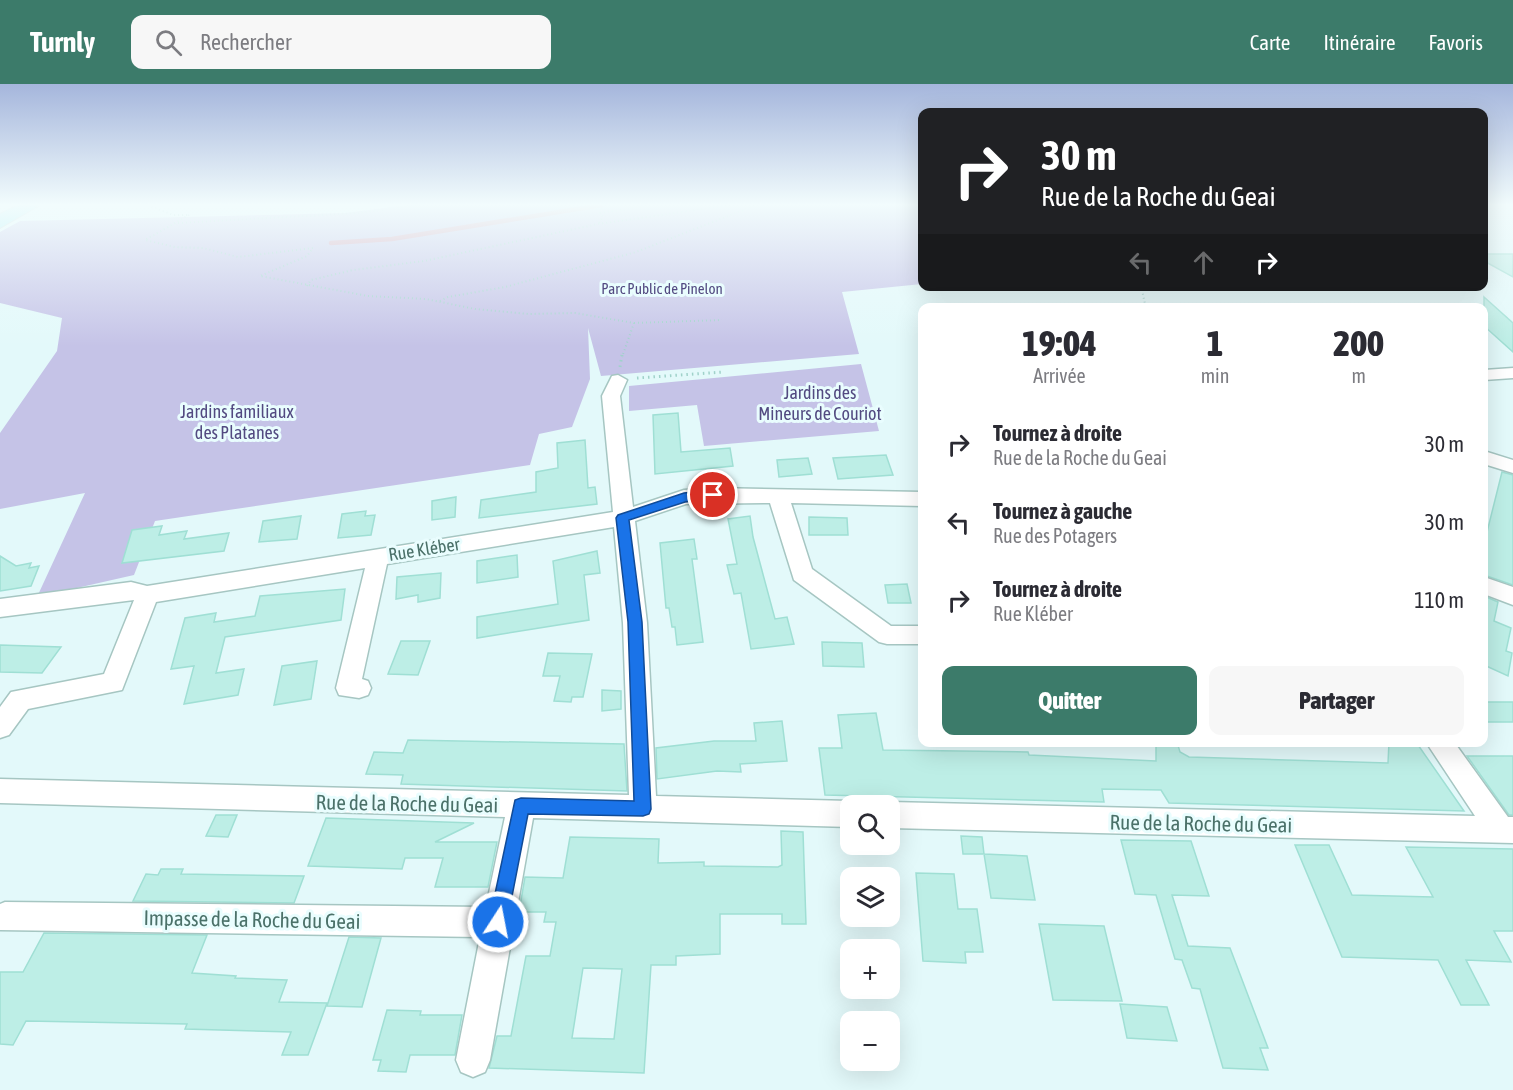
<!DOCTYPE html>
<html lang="fr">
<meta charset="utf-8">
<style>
:root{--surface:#fff;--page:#f7f7f7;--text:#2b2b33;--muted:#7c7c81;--accent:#3c7b6a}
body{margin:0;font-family:"Asap Condensed",sans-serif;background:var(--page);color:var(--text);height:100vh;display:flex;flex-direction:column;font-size:22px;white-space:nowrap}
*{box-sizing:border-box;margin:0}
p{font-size:20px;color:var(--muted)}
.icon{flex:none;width:33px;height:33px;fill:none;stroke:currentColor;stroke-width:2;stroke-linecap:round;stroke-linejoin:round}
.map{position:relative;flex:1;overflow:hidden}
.drawer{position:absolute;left:918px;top:219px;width:570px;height:444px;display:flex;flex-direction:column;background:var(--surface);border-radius:12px;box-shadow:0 6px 24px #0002}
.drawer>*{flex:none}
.top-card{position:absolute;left:918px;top:24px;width:570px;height:183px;border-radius:12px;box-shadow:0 6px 24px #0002;background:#202124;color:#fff;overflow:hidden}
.tools{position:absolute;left:840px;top:711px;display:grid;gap:12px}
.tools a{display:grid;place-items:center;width:60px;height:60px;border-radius:12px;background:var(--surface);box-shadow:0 6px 24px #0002;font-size:30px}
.pin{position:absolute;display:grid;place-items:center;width:51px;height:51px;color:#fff;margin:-26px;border:3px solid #fff;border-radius:50%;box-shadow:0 2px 6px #0007}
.me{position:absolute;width:66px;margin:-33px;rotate:11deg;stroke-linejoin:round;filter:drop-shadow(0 0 4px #0008)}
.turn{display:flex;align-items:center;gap:21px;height:126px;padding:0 24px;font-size:27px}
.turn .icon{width:78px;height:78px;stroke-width:2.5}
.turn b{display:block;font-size:42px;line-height:51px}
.lanes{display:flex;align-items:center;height:57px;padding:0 24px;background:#0003;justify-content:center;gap:30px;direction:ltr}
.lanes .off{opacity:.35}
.eta{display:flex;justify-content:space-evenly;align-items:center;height:102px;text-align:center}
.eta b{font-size:36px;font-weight:800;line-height:42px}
.button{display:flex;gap:12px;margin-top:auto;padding:12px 24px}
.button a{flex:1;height:69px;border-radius:12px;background:var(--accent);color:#fff;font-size:24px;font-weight:800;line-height:69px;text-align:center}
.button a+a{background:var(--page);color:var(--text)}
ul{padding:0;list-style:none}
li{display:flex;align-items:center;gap:18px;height:78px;padding:0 24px}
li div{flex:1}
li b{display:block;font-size:22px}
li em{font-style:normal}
header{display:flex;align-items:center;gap:36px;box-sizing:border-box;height:84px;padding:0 30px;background:var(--accent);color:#fff}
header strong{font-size:28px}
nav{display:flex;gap:33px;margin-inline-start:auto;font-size:21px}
.search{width:420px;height:54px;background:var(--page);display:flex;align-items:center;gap:15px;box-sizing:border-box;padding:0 21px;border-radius:12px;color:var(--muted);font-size:22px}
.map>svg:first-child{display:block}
.green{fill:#c5c3e7}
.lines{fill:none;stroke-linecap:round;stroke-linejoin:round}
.stream{stroke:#d3a0b5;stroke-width:4.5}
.building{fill:#bdeee6;stroke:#9fdfd4;stroke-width:1.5;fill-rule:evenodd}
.minor-casing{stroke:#a6c6c2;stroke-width:3}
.major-casing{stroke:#c9d4d2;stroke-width:2}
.path-far1{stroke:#a0d2ca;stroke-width:2;stroke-dasharray:1 3;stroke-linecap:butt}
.path{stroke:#a0d2ca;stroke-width:3;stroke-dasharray:1.5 4;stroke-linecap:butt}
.minor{fill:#fff;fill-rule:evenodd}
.major{fill:#a0eff5;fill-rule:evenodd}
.route{fill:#1a73e8;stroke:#114b97;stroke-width:1.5}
.labels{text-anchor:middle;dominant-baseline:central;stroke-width:6;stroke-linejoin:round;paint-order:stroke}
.far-park-label{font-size:15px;fill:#524a81;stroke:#e9fdfe}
.park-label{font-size:18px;fill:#524a81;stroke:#e9fdfe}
.street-label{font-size:18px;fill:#4b7169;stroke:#e9fdfe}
.near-street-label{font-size:21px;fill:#4b7169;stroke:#e9fdfe}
</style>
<header>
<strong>Turnly</strong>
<div class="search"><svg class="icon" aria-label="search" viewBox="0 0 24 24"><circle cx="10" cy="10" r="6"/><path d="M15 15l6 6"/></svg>Rechercher</div>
<nav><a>Carte</a><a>Itinéraire</a><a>Favoris</a></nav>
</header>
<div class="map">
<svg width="1513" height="1006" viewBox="0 0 1513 1006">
<rect width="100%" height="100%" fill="#e3f9fa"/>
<g class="green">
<path d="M407,121H922V200L842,208L859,270L601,292L588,244L590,295L572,343L539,350L530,381L155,437L134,491L37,513L85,409L0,425V349L57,267L62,234L0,219V148L20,137L345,129Z"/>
<path d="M861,280L879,347L704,362L697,321L629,327V302Z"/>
</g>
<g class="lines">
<path class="stream" d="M331,159L392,155L602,121"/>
</g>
<g class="building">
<path d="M1484,170H1513V193L1484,177Z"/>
<path d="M1484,213L1513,239V268L1484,242Z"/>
<path d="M678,329L681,368L730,364L733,382L655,390L653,331Z"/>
<path d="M585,356L588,404L595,403L597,420L479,434L481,416L536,408V388L558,384L557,359Z"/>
<path d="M886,371L893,391L838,395L833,374Z"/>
<path d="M808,374L812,390L779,393L777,376Z"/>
<path d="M1502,388L1513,391V501L1484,491V460Z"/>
<path d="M456,413L455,433L432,436V417Z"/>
<path d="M366,427L365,432L375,431L371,451L338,454L342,430Z"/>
<path d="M301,432L297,455L259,458L263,437Z"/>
<path d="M750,432L753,453L775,535L787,533L794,560L751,565L741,509L734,510L727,481L737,480L728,435Z"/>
<path d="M809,433L847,434L848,451H809Z"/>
<path d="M162,442L159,451L187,447L184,455L229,449L224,467L122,479L132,446Z"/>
<path d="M694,455L697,475H692L703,558L677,561L675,543H672L669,524H666L660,459Z"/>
<path d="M597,467L600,489L584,491L589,536L477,554V533L558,520L553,477Z"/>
<path d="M517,471L518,493L477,499V477Z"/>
<path d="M0,472L16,482L31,479L29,484L39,482L31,502L0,507Z"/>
<path d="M441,489L440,514L418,518V511L396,515L397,493Z"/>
<path d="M907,500L911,519H888L885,501Z"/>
<path d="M345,505L341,536L225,553L216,589L244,585L238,611L184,620L194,582L171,585L185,534L216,529L214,538L255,532L260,512Z"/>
<path d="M1484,512L1498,518L1494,537L1511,544L1506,567L1512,569L1508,592L1484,581Z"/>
<path d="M401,557H430L418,591L388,590Z"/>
<path d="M822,558L862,559L864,583L823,582Z"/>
<path d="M0,561L61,563L42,589L0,588Z"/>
<path d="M548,569L592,570L583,613H572L571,618L554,617L560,592H543Z"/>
<path d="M317,577L311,615L274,621L282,582Z"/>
<path d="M602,606L621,607V625L602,627Z"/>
<rect x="1484" y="618" width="29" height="20"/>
<path d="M876,629L883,666L1028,668L1029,671L1156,677V658H1177L1180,668L1189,673L1388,679L1389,658H1416L1464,727L1169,719L1161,706L1102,705L1104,718L825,711L819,664H842L838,631Z"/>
<path d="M782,637L787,677L740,680L741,688L717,687L657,695L656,664L714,657H756L754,639Z"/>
<path d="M408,656L624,660L627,707L401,700L403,691L366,690L374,668L403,669Z"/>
<path d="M1467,672H1513V731H1509Z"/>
<path d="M216,731H237L228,753L206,752Z"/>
<path d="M326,734L474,739L435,758H497L488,803H435L443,774H405L402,785L308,782Z"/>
<path d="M781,747L803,748L806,840H782V830H720V870L676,872V881H651L644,989L489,984L497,952H511L526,872H550L556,838H544L546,828H519L525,793L563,794L570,753L659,755L658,779L704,778V782L778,783L782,781ZM583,884L622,885L614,955L572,954Z"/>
<path d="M961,752L982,753L984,770L1027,772L1035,816L991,814L984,770H963Z"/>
<path d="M1121,756L1191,757L1209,812L1172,811L1188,862L1230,864L1268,964H1260L1268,986L1223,984L1200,905L1192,904L1182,876L1175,875L1156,811L1135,810Z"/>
<path d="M1295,761H1329L1352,811L1433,813L1406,763L1513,765V847H1494L1511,878L1466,876L1489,921H1461L1438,876L1342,873Z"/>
<path d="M161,785H183L181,790L304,792L294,819L133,817L146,790L158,791Z"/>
<path d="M916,789L954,790L958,825H977L983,868H965L966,879L923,877Z"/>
<path d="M1039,840L1104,842L1122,917L1053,916Z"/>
<path d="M44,849L207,851L192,889L236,892L235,894L287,896L279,918L327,919L308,971H282L291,948L185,945L187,940L26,937L13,961L0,960V888H23Z"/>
<path d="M349,853L381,854L362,923L327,922Z"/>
<path d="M1120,920L1167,923L1177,957L1127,954Z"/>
<path d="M387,926L421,927L420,931H462L455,971H410L406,988L378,987L381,976H373Z"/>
</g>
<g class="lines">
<defs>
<g id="minor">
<path d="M1513,284V294L1484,296V286Z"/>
<path d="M618,291L627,296L620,312L633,423L684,406L713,404L922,408V422L791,419L812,485L891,542H922V560H887L879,558L794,496L770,419L686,420L635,437L647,539L656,712L850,717L860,722H850V743L533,734L490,976L485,988L473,993L461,988L456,976L480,853L0,846V820L5,818L486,823L505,733L0,719V695L629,711L623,539L614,443L387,480L362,595L368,597L371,604L368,611L359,614L339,611L336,604L365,484L156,518L122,606L28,625L9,651L0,654V623L11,608L104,590L134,516L0,533V515L131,498L147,502L613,428L602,312L612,292Z"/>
<path d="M1484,367L1513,376V389L1484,380Z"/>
<path d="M1484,493L1513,503V521L1484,510Z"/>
<path d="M1426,658H1454L1508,733H1513V759L890,744V722H881L890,718L1475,732Z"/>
</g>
<path id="major" d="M18,121H40L0,144V130Z"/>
</defs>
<use href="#minor" class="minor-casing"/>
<use href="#major" class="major-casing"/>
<g class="path-far1">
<path d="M148,121L173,131H188"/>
<path d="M600,129L652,121"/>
<path d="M189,131L145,156L175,163L203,164L238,173L313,164L307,172L260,192L368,212L426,215L475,225L529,230L575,229L634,239L622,273"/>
<path d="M178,139L358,129L418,121"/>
<path d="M599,139L603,133L600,129L603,121"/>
<path d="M307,202L311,196L353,186L424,177L598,140L730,121"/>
<path d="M1141,202L1146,224"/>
<path d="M440,217L448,213L505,203L636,168L756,121"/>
<path d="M634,239L722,236"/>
</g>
<g class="path">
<path d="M620,283L622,271"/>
<path d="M637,294L724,288"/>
</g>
<use href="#minor" class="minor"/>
<use href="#major" class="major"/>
</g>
<linearGradient id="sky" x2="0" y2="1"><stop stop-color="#a5b6dc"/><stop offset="0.46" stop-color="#f2fcfd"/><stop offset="1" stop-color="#f2fcfd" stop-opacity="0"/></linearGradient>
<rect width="1513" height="262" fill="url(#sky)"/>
<path class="route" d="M713,406L720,411L718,414L685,418L629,436L642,538L651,725L649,730L643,732L528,730L507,838L505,845L498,847L491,845L489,838L515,716L521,714L634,717L628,538L616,434L618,431L684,409Z"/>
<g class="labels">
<g class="far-park-label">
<text x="662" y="204">Parc Public de Pinelon</text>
</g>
<g class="park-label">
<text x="820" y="308">Jardins des<tspan x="820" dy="21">Mineurs de Couriot</tspan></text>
<text x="237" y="327">Jardins familiaux<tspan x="237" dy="21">des Platanes</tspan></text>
</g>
<g class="street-label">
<text transform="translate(424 465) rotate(-9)">Rue Kléber</text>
</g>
<g class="near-street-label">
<text transform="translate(407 719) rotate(1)">Rue de la Roche du Geai</text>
<text transform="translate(1201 739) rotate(1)">Rue de la Roche du Geai</text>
<text transform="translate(252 835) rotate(1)">Impasse de la Roche du Geai</text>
</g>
</g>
</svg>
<div class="tools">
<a><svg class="icon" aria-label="search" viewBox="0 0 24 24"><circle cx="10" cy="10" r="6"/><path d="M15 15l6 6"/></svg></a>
<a><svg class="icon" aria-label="layers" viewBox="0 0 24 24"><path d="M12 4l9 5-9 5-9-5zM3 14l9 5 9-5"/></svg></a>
<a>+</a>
<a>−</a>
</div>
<div class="pin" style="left:713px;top:411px;background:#d93025"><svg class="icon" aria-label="arrive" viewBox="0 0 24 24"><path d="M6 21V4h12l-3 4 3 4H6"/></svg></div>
<svg class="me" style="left:498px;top:838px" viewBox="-20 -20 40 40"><circle r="17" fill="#1a73e8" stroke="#fff" stroke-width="3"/><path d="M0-11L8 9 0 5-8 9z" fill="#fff"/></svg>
<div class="top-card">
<div class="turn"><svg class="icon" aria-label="right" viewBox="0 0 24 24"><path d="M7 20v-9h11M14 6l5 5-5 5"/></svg><div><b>30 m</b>Rue de la Roche du Geai</div></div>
<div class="lanes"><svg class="icon off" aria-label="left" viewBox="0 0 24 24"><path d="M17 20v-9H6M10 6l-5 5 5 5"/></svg><svg class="icon off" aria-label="ahead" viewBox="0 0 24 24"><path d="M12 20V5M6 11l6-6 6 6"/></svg><svg class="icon" aria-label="right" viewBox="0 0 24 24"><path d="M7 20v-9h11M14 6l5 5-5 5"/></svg></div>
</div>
<section class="drawer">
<div class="eta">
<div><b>19:04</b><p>Arrivée</p></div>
<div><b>1</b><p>min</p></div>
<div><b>200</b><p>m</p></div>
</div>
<ul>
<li><svg class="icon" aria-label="right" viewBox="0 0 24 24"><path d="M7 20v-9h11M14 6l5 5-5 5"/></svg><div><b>Tournez à droite</b><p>Rue de la Roche du Geai</p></div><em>30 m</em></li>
<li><svg class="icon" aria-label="left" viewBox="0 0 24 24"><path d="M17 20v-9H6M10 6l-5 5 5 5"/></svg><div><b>Tournez à gauche</b><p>Rue des Potagers</p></div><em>30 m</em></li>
<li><svg class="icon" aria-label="right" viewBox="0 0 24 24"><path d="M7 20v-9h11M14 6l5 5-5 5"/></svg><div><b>Tournez à droite</b><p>Rue Kléber</p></div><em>110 m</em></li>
</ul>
<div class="button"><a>Quitter</a><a>Partager</a></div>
</section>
</div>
